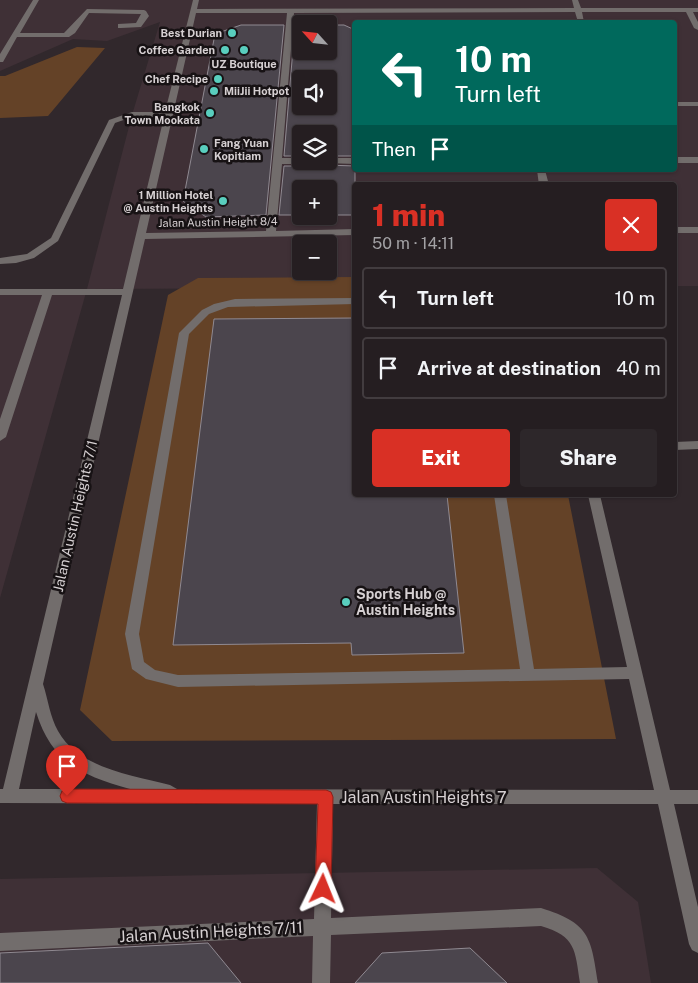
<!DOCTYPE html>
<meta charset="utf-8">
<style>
:root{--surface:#251e21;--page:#2d272a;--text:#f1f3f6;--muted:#a3a2a5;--line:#423c3f;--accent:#d93025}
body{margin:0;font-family:"Public Sans",sans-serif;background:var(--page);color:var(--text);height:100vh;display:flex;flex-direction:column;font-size:19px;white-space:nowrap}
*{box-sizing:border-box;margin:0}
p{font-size:16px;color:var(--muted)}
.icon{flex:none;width:28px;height:28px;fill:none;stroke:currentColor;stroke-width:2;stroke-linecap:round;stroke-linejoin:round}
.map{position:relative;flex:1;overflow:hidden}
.side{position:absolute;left:352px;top:182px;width:325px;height:315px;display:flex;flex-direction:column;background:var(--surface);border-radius:5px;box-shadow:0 1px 4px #0004,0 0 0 1px var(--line)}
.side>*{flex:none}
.hud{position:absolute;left:352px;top:20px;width:325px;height:152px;border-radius:5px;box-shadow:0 1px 4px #0004,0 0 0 1px var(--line);background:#00695c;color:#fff;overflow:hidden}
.needle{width:32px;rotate:297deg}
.controls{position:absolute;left:292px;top:15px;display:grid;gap:10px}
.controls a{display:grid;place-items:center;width:45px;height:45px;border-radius:5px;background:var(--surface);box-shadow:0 1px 4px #0004,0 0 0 1px var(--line);font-size:25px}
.pin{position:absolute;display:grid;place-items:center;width:42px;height:42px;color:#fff;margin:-51px -21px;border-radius:50% 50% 50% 0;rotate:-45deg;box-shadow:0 0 5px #0007}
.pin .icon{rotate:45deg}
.me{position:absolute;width:55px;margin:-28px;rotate:2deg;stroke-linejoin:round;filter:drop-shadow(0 0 4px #0008)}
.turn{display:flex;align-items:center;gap:18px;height:105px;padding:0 20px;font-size:22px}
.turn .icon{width:65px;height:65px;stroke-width:2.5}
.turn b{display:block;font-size:35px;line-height:42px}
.then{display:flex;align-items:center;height:48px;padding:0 20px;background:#0003;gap:10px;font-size:19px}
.round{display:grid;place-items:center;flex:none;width:52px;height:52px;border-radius:5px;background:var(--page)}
.head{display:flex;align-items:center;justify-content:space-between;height:85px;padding:0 20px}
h1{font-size:30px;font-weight:800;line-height:38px;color:var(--accent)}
.cta{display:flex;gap:10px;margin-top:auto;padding:10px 20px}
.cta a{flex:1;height:58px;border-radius:5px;background:var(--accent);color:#fff;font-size:20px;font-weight:800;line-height:58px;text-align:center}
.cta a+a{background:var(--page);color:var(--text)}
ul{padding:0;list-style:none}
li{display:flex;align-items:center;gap:15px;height:62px;margin:0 10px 8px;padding:0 10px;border:2px solid var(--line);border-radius:5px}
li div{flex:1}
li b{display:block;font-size:19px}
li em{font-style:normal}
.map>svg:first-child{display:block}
.built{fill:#3f3036;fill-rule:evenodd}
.green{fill:#644227}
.building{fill:#4b454d;stroke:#908a92;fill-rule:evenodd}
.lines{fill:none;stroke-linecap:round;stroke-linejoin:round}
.minor{fill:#726d6c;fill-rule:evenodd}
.route{fill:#d93025;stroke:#8d1f18}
.poi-dot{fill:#59cebe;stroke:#171214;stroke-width:2}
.labels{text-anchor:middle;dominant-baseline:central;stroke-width:5;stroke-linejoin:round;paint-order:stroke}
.far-poi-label{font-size:11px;font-weight:bold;fill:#d6d0d2;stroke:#171214;text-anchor:end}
.far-street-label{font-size:11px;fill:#d6d0d2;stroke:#171214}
.street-label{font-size:14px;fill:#d6d0d2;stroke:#171214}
.poi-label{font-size:14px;font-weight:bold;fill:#d6d0d2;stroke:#171214;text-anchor:start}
.near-street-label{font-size:16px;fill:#d6d0d2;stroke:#171214}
</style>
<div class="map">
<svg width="698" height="983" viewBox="0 0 698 983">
<rect width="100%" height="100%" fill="#31282c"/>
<g class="built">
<path d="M0,0H698V286H675V185H355V288L87,289L0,598V290L87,289L132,115L160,22L107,41L73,39L0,71ZM355,22H675V170H355ZM301,24H329V51H301ZM301,79H329V106H301ZM301,134H329V161H301ZM301,189H329V216H301ZM301,244H329V271H301Z"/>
<path d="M597,868L638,902L651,983H0V879Z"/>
</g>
<g class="green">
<path d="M77,47L105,48L48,116L0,118V76H5Z"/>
<path d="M355,277V495H568L616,739L112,741L80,710L168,295L198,278Z"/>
</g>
<g class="building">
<path d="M241,25H284L266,215L206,217L183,201L215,34Z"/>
<path d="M295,25H301V51H329V25H344L355,30V156H329V134H301V156H284ZM301,79H329V106H301Z"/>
<path d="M307,161H323L326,165L355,166V215H329V189H301V215H279L284,166H301Z"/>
<path d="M355,318V495H447L464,653L352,655L351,643L173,645L214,319Z"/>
<path d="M208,943L241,983H0V953Z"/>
<path d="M470,948L507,983H355L382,953Z"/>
</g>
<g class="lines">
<g class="minor">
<path d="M33,0H39L20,33H64L87,9L144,10L146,11L149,16L141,27L121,28H118V24L136,23L141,14L89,13L75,33L69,37H17L3,62H0V54Z"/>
<path d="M193,0H199L197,9L574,8L572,0H578L581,8H698V12H693L698,22V30L694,28L686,12H582L584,22H578L575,12L294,13L282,158H301V161H305L301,164H282L276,231L355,229V235L145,239L43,684C48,699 50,717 58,731C79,769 133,775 170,785L177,789L654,790L629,679L178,687L146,679L132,669L125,634L179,333L202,310L214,304L235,299L355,298V304L228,307L209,314L189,334L139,634L144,662L155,670L178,675L520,669L494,495H506L534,669L627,667L588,495H600L670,790H698V804H674L698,907V953L692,950L689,944L658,804H333L331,918L541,908C589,923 591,936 598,983H580C575,950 576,936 541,926L331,935L330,983H312L313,936L0,951V933L314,919L317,804L0,803V789H3L122,295H52L6,437L0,441V419L42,295H0V289H123L164,117H132L115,123L58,241L34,258L16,263L0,264V258L27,254L51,238L109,120L132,112H165ZM196,13H287L266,231L146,233ZM36,712C52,763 81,775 130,789H19Z"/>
<rect x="675" y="102" width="23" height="4"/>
<rect x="675" y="157" width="23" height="6"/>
<path d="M329,158H355V164L326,163L325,161H329Z"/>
<path d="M537,170H545L549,185H539Z"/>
<rect x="675" y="227" width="23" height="6"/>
<path d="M698,441V449L675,450V442Z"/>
</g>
</g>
<path class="route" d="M67,789L326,790L331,792L333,797L331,889L328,895L323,897L317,895L315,889L318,804L67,803L62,801L60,796L62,791Z"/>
<g class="poi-dot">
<circle cx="232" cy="33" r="5"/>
<circle cx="225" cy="50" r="5"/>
<circle cx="244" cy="50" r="5"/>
<circle cx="218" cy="79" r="5"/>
<circle cx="214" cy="91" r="5"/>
<circle cx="210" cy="113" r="5"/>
<circle cx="204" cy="149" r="5"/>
<circle cx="223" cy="201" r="5"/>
<circle cx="346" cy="602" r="5"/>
</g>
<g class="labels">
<g class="far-poi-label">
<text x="222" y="33">Best Durian</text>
<text x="215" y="50">Coffee Garden</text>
<text x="244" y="64" text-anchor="middle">UZ Boutique</text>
<text x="208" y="79">Chef Recipe</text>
<text x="224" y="91" text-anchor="start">MiiJii Hotpot</text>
<text x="200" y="107">Bangkok<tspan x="200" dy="13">Town Mookata</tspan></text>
<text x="214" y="143" text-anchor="start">Fang Yuan<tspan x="214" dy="13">Kopitiam</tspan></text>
<text x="213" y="195">1 Million Hotel<tspan x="213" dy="13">@ Austin Heights</tspan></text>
</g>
<g class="far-street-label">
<text transform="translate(218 222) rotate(-1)">Jalan Austin Height 8/4</text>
</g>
<g class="street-label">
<text transform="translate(75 516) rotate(-77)">Jalan Austin Heights 7/1</text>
</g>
<g class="poi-label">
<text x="356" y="594">Sports Hub @<tspan x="356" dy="16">Austin Heights</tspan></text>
</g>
<g class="near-street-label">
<text x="424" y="797">Jalan Austin Heights 7</text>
<text transform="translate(211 932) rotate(-3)">Jalan Austin Heights 7/11</text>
</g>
</g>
</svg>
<div class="controls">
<a><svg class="needle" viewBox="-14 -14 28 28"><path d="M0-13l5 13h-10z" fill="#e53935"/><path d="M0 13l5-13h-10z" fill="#a3a2a5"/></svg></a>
<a><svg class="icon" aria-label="sound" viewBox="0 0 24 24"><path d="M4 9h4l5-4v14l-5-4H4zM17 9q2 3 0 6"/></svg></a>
<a><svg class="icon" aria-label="layers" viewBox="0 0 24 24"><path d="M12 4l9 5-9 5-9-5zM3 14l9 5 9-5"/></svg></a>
<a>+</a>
<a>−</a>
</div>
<div class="pin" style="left:67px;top:796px;background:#d93025"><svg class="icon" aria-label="arrive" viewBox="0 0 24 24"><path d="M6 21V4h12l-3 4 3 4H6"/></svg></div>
<svg class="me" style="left:323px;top:889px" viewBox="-20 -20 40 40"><path d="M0-17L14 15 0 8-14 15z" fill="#d93025" stroke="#fff" stroke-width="4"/></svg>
<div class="hud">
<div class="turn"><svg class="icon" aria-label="left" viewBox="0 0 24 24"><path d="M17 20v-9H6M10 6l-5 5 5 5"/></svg><div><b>10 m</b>Turn left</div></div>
<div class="then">Then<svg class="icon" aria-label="arrive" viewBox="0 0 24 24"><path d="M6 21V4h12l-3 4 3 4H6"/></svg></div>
</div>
<section class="side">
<div class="head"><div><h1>1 min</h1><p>50 m · 14:11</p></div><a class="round" style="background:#d93025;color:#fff"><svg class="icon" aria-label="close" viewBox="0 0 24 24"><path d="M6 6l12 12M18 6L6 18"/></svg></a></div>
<ul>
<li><svg class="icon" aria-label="left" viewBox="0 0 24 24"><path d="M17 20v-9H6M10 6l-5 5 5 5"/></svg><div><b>Turn left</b></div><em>10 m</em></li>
<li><svg class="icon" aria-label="arrive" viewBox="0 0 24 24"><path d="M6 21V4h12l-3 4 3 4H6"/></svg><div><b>Arrive at destination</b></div><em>40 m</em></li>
</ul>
<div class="cta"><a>Exit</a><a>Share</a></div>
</section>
</div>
